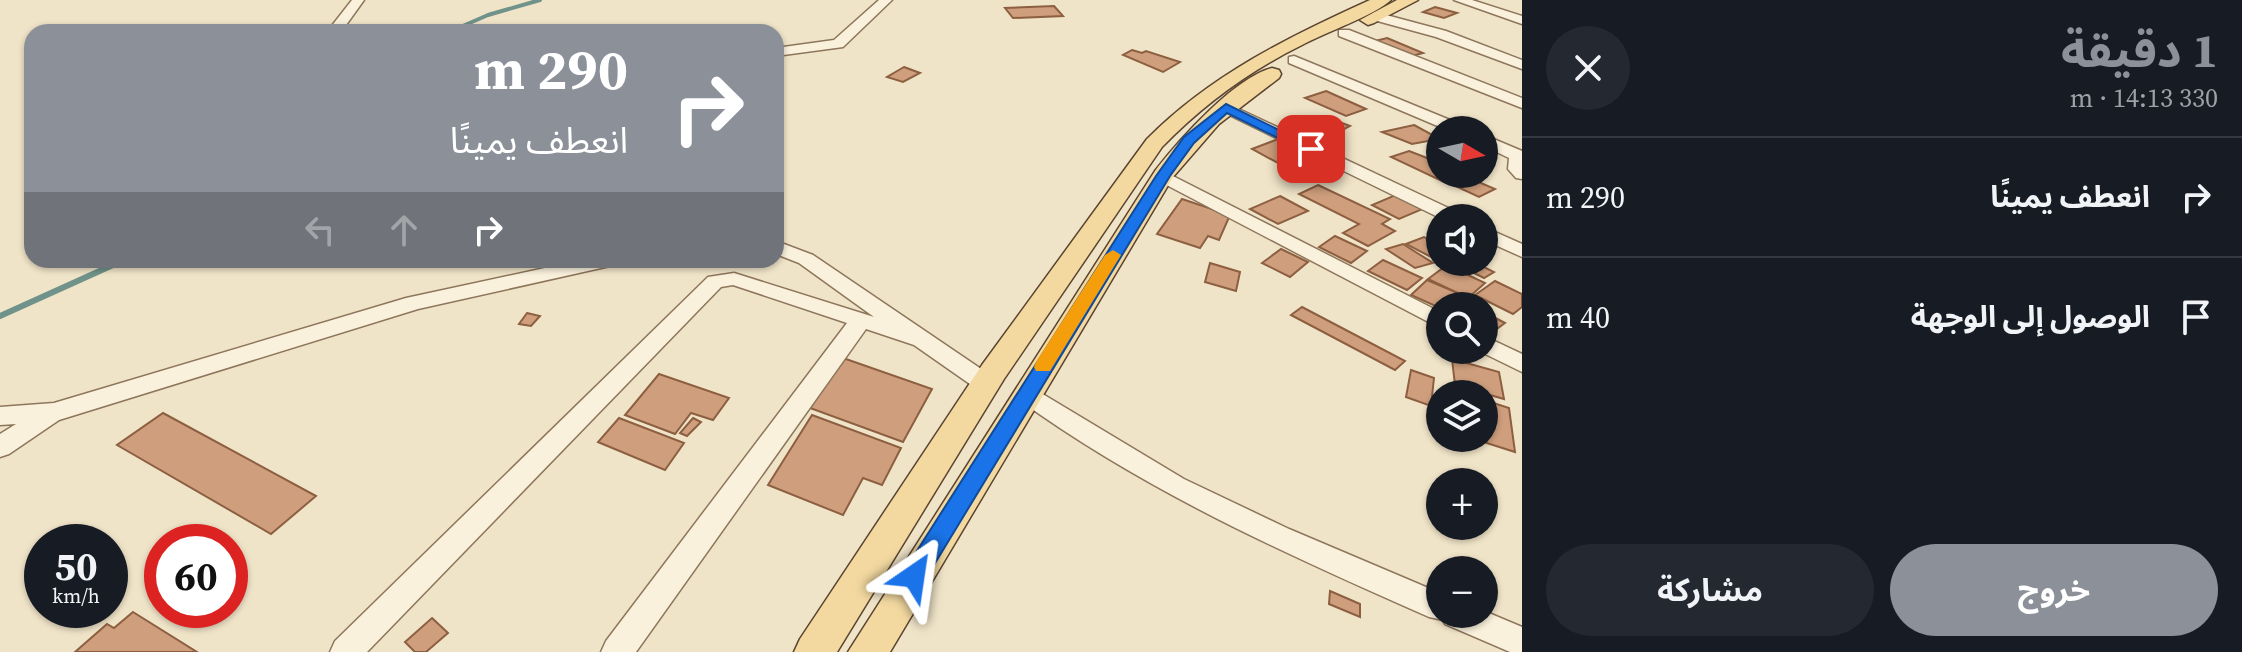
<!DOCTYPE html>
<html lang="ar">
<meta charset="utf-8">
<style>
:root{--surface:#171b24;--page:#242831;--text:#f1f3f6;--muted:#9ea1a6;--line:#363941;--accent:#8c9099}
body{margin:0;font-family:"Source Serif 4","Noto Sans Arabic",serif;background:var(--page);color:var(--text);direction:rtl;height:100vh;display:flex;flex-direction:column;font-size:30px;white-space:nowrap}
*{box-sizing:border-box;margin:0}
p{font-size:26px;color:var(--muted)}
.icon{flex:none;width:44px;height:44px;fill:none;stroke:currentColor;stroke-width:2;stroke-linecap:round;stroke-linejoin:round}
.map{position:relative;flex:1;overflow:hidden;direction:ltr}
.drawer{display:flex;flex-direction:column;background:var(--surface);width:720px}
.drawer>*{flex:none}
.guide{position:absolute;left:24px;top:24px;width:760px;height:244px;border-radius:24px;box-shadow:0 2px 6px #0004;direction:rtl;background:#8c9099;color:#fff;overflow:hidden}
.needle{width:52px;rotate:99deg}
.buttons{position:absolute;left:1426px;top:116px;display:grid;gap:16px}
.buttons a{display:grid;place-items:center;width:72px;height:72px;border-radius:50%;background:var(--surface);box-shadow:0 2px 6px #0004;font-size:40px}
.speed{position:absolute;left:24px;top:524px;display:flex;gap:16px;font-size:40px;font-weight:700;text-align:center}
.speed>*{display:grid;place-content:center;width:104px;height:104px;border-radius:50%;background:var(--surface);box-shadow:0 2px 6px #0004;line-height:1}
.speed small{font-size:20px;font-weight:400}
.speed .limit{border:12px solid #d22;background:#fff;color:#111}
.pin{position:absolute;display:grid;place-items:center;width:68px;height:68px;color:#fff;margin:-34px;border-radius:16px;box-shadow:0 4px 12px #0006}
.me{position:absolute;width:88px;margin:-44px;rotate:32deg;stroke-linejoin:round;filter:drop-shadow(0 0 6px #0008)}
.turn{display:flex;align-items:center;gap:28px;height:168px;padding:0 24px;font-size:36px}
.turn .icon{width:104px;height:104px;stroke-width:2.5}
.turn b{display:block;font-size:56px;line-height:68px}
.lanes{display:flex;align-items:center;height:76px;padding:0 24px;background:#0003;justify-content:center;gap:40px;direction:ltr}
.lanes .off{opacity:.35}
.round{display:grid;place-items:center;flex:none;width:84px;height:84px;border-radius:42px;background:var(--page)}
.summary{display:flex;align-items:center;justify-content:space-between;height:136px;padding:0 24px}
h1{font-size:48px;font-weight:700;line-height:60px;color:var(--accent)}
.primary-button{display:flex;gap:16px;margin-top:auto;padding:16px 24px}
.primary-button a{flex:1;height:92px;border-radius:48px;background:var(--accent);color:#fff;font-size:32px;font-weight:700;line-height:92px;text-align:center}
.primary-button a+a{background:var(--page);color:var(--text)}
ul{padding:0;list-style:none}
li{display:flex;align-items:center;gap:24px;height:120px;padding:0 24px;border-top:2px solid var(--line)}
li div{flex:1}
li b{display:block;font-size:30px}
li em{font-style:normal}
main{display:flex;flex:1;min-height:0}
.map>svg:first-child{display:block}
.lines{fill:none;stroke-linecap:round;stroke-linejoin:round}
.stream-far1{stroke:#6f938a;stroke-width:4}
.stream{stroke:#6f938a;stroke-width:6}
.building{fill:#cf9f7d;stroke:#8d5f41;stroke-width:2}
.minor-casing{stroke:#8d765c;stroke-width:3}
.major-casing{stroke:#5b4430;stroke-width:3}
.minor{fill:#faf1dc;fill-rule:evenodd}
.major{fill:#f3d9a0;fill-rule:evenodd}
.route{fill:#1a73e8;stroke:#114b97;stroke-width:2}
.slow{fill:#f59e0b}
</style>
<main>
<section class="drawer">
<div class="summary"><div><h1>1 دقيقة</h1><p>330 m · 14:13</p></div><a class="round"><svg class="icon" aria-label="close" viewBox="0 0 24 24"><path d="M6 6l12 12M18 6L6 18"/></svg></a></div>
<ul>
<li><svg class="icon" aria-label="right" viewBox="0 0 24 24"><path d="M7 20v-9h11M14 6l5 5-5 5"/></svg><div><b>انعطف يمينًا</b></div><em>290 m</em></li>
<li><svg class="icon" aria-label="arrive" viewBox="0 0 24 24"><path d="M6 21V4h12l-3 4 3 4H6"/></svg><div><b>الوصول إلى الوجهة</b></div><em>40 m</em></li>
</ul>
<div class="primary-button"><a>خروج</a><a>مشاركة</a></div>
</section>
<div class="map">
<svg width="1522" height="652" viewBox="0 0 1522 652">
<rect width="100%" height="100%" fill="#f0e4c8"/>
<g class="lines">
<path class="stream-far1" d="M449,32L488,15L540,0"/>
<path class="stream" d="M0,316L124,260"/>
</g>
<g class="building">
<path d="M1054,6L1063,16L1013,18L1005,8Z"/>
<path d="M1435,7L1457,13L1444,18L1423,12Z"/>
<path d="M1387,38L1423,53L1408,57L1371,42Z"/>
<path d="M1132,50L1142,53L1146,51L1180,62L1163,72L1123,55Z"/>
<path d="M904,67L920,73L903,82L887,77Z"/>
<path d="M1326,91L1366,109L1346,116L1305,98Z"/>
<path d="M1323,116L1350,126L1339,132L1313,121Z"/>
<path d="M1414,125L1440,139V143L1428,141L1412,144L1382,132Z"/>
<path d="M1278,139L1343,169L1313,182L1252,149Z"/>
<path d="M1409,151L1440,163V174L1469,175L1446,183L1391,157Z"/>
<path d="M1467,177L1495,189L1479,197L1451,184Z"/>
<path d="M1318,185L1390,219L1382,224L1395,231L1368,246L1343,233L1359,224L1299,194Z"/>
<path d="M1398,194L1425,208L1399,219L1372,205Z"/>
<path d="M1280,196L1308,211L1278,224L1250,209Z"/>
<path d="M1182,199L1230,215L1219,240L1208,236L1200,248L1157,234Z"/>
<path d="M1335,236L1367,251L1351,263L1319,247Z"/>
<path d="M1424,237L1440,246V253L1431,257L1406,244Z"/>
<path d="M1403,244L1433,263L1415,268L1386,249Z"/>
<path d="M1281,249L1308,262L1290,277L1262,263Z"/>
<path d="M1383,260L1422,278L1407,290L1368,271Z"/>
<path d="M1452,262H1474L1494,272L1484,278Z"/>
<path d="M1210,263L1240,272L1236,291L1205,282Z"/>
<path d="M1447,265L1485,283L1468,298L1428,279Z"/>
<path d="M1427,280L1460,294L1450,303L1456,306L1440,308L1411,295Z"/>
<path d="M1495,281L1522,294V307L1513,314L1475,295Z"/>
<path d="M1302,307L1405,361L1395,370L1291,315Z"/>
<path d="M1484,312L1505,323L1490,334L1484,331Z"/>
<path d="M527,313L540,316L531,326L519,324Z"/>
<path d="M843,358L932,389L903,442L810,408Z"/>
<path d="M1452,359L1499,372L1504,399L1455,385Z"/>
<path d="M1411,370L1434,378L1431,406L1406,397Z"/>
<path d="M659,374L729,398L713,420L691,413L675,434L625,415Z"/>
<path d="M1484,400L1509,408L1515,452L1471,438H1484Z"/>
<path d="M163,413L316,496L271,534L117,445Z"/>
<path d="M812,415L901,448L882,485L863,478L843,515L768,485Z"/>
<path d="M619,418L684,443L665,470L598,442Z"/>
<path d="M693,418L701,422L687,436L680,433Z"/>
<path d="M1330,591L1360,604V617L1329,604Z"/>
<path d="M133,612L197,652H75L107,624L114,628Z"/>
<path d="M432,618L448,633L426,652H415L405,642Z"/>
</g>
<g class="lines">
<defs>
<g id="minor">
<path d="M352,0H364L341,32H327Z"/>
<path d="M879,0H892L843,47L776,56V48L834,40Z"/>
<path d="M1454,0H1472L1522,16V24Z"/>
<path d="M1375,12L1446,31L1522,60V69L1436,37L1370,19L1369,16Z"/>
<path d="M1339,30H1349L1522,98V108L1339,36Z"/>
<path d="M1294,56L1467,127L1469,130H1447L1289,63V57Z"/>
<path d="M1226,103L1461,214L1463,218H1440L1221,111V105Z"/>
<path d="M1484,135L1522,151V179L1516,178L1508,169L1509,158L1484,146Z"/>
<path d="M1163,171L1440,312V328L1157,180L1154,176L1157,172Z"/>
<path d="M1484,227L1522,244V257L1484,240Z"/>
<path d="M776,241L813,255L993,377L997,383L993,389L985,391L977,389L914,345L866,329L636,652H601L606,641L847,323L733,285L721,287L367,652H330L335,641L708,277L734,273L874,317L799,263L776,254Z"/>
<path d="M582,260H620L610,266L418,309L59,420L9,454L0,457V434L16,424L0,425V407L54,403L406,298Z"/>
<path d="M1484,336L1522,354V372L1477,350H1484Z"/>
<path d="M1026,384L1184,479L1289,529L1440,593V614H1484V611L1522,627V652H1510L1445,624L1443,620L1429,617C1286,554 1145,491 1018,399L1014,393L1018,387Z"/>
</g>
<g id="major">
<path d="M1370,0H1391C1375,15 1324,33 1302,45C1249,71 1203,105 1162,147L1004,379L837,652H794L800,639L982,365L1147,139C1211,75 1288,37 1370,0Z"/>
<path d="M1397,0H1418L1374,23L1368,25L1360,20Z"/>
<path d="M1272,68L1279,70L1281,74L1279,78L1219,124L1173,177L890,652H848L1155,171C1179,140 1234,78 1272,68Z"/>
</g>
</defs>
<use href="#minor" class="minor-casing"/>
<use href="#major" class="major-casing"/>
<use href="#minor" class="minor"/>
<use href="#major" class="major"/>
</g>
<path class="route" d="M1226,104L1318,149L1306,152L1227,113L1194,143L1170,176L923,583L914,586L906,583L902,576L906,568L1156,176L1184,137Z"/>
<path class="slow" d="M1113,250L1121,255L1050,371H1036L1034,367L1036,362L1105,255Z"/>
</svg>
<div class="buttons">
<a><svg class="needle" viewBox="-14 -14 28 28"><path d="M0-13l5 13h-10z" fill="#e53935"/><path d="M0 13l5-13h-10z" fill="#9ea1a6"/></svg></a>
<a><svg class="icon" aria-label="sound" viewBox="0 0 24 24"><path d="M4 9h4l5-4v14l-5-4H4zM17 9q2 3 0 6"/></svg></a>
<a><svg class="icon" aria-label="search" viewBox="0 0 24 24"><circle cx="10" cy="10" r="6"/><path d="M15 15l6 6"/></svg></a>
<a><svg class="icon" aria-label="layers" viewBox="0 0 24 24"><path d="M12 4l9 5-9 5-9-5zM3 14l9 5 9-5"/></svg></a>
<a>+</a>
<a>−</a>
</div>
<div class="speed"><div>50<small>km/h</small></div><div class="limit">60</div></div>
<div class="pin" style="left:1311px;top:149px;background:#d93025"><svg class="icon" aria-label="arrive" viewBox="0 0 24 24"><path d="M6 21V4h12l-3 4 3 4H6"/></svg></div>
<svg class="me" style="left:914px;top:576px" viewBox="-20 -20 40 40"><path d="M0-17L14 15 0 8-14 15z" fill="#1a73e8" stroke="#fff" stroke-width="4"/></svg>
<div class="guide">
<div class="turn"><svg class="icon" aria-label="right" viewBox="0 0 24 24"><path d="M7 20v-9h11M14 6l5 5-5 5"/></svg><div><b>290 m</b>انعطف يمينًا</div></div>
<div class="lanes"><svg class="icon off" aria-label="left" viewBox="0 0 24 24"><path d="M17 20v-9H6M10 6l-5 5 5 5"/></svg><svg class="icon off" aria-label="ahead" viewBox="0 0 24 24"><path d="M12 20V5M6 11l6-6 6 6"/></svg><svg class="icon" aria-label="right" viewBox="0 0 24 24"><path d="M7 20v-9h11M14 6l5 5-5 5"/></svg></div>
</div>
</div>
</main>
